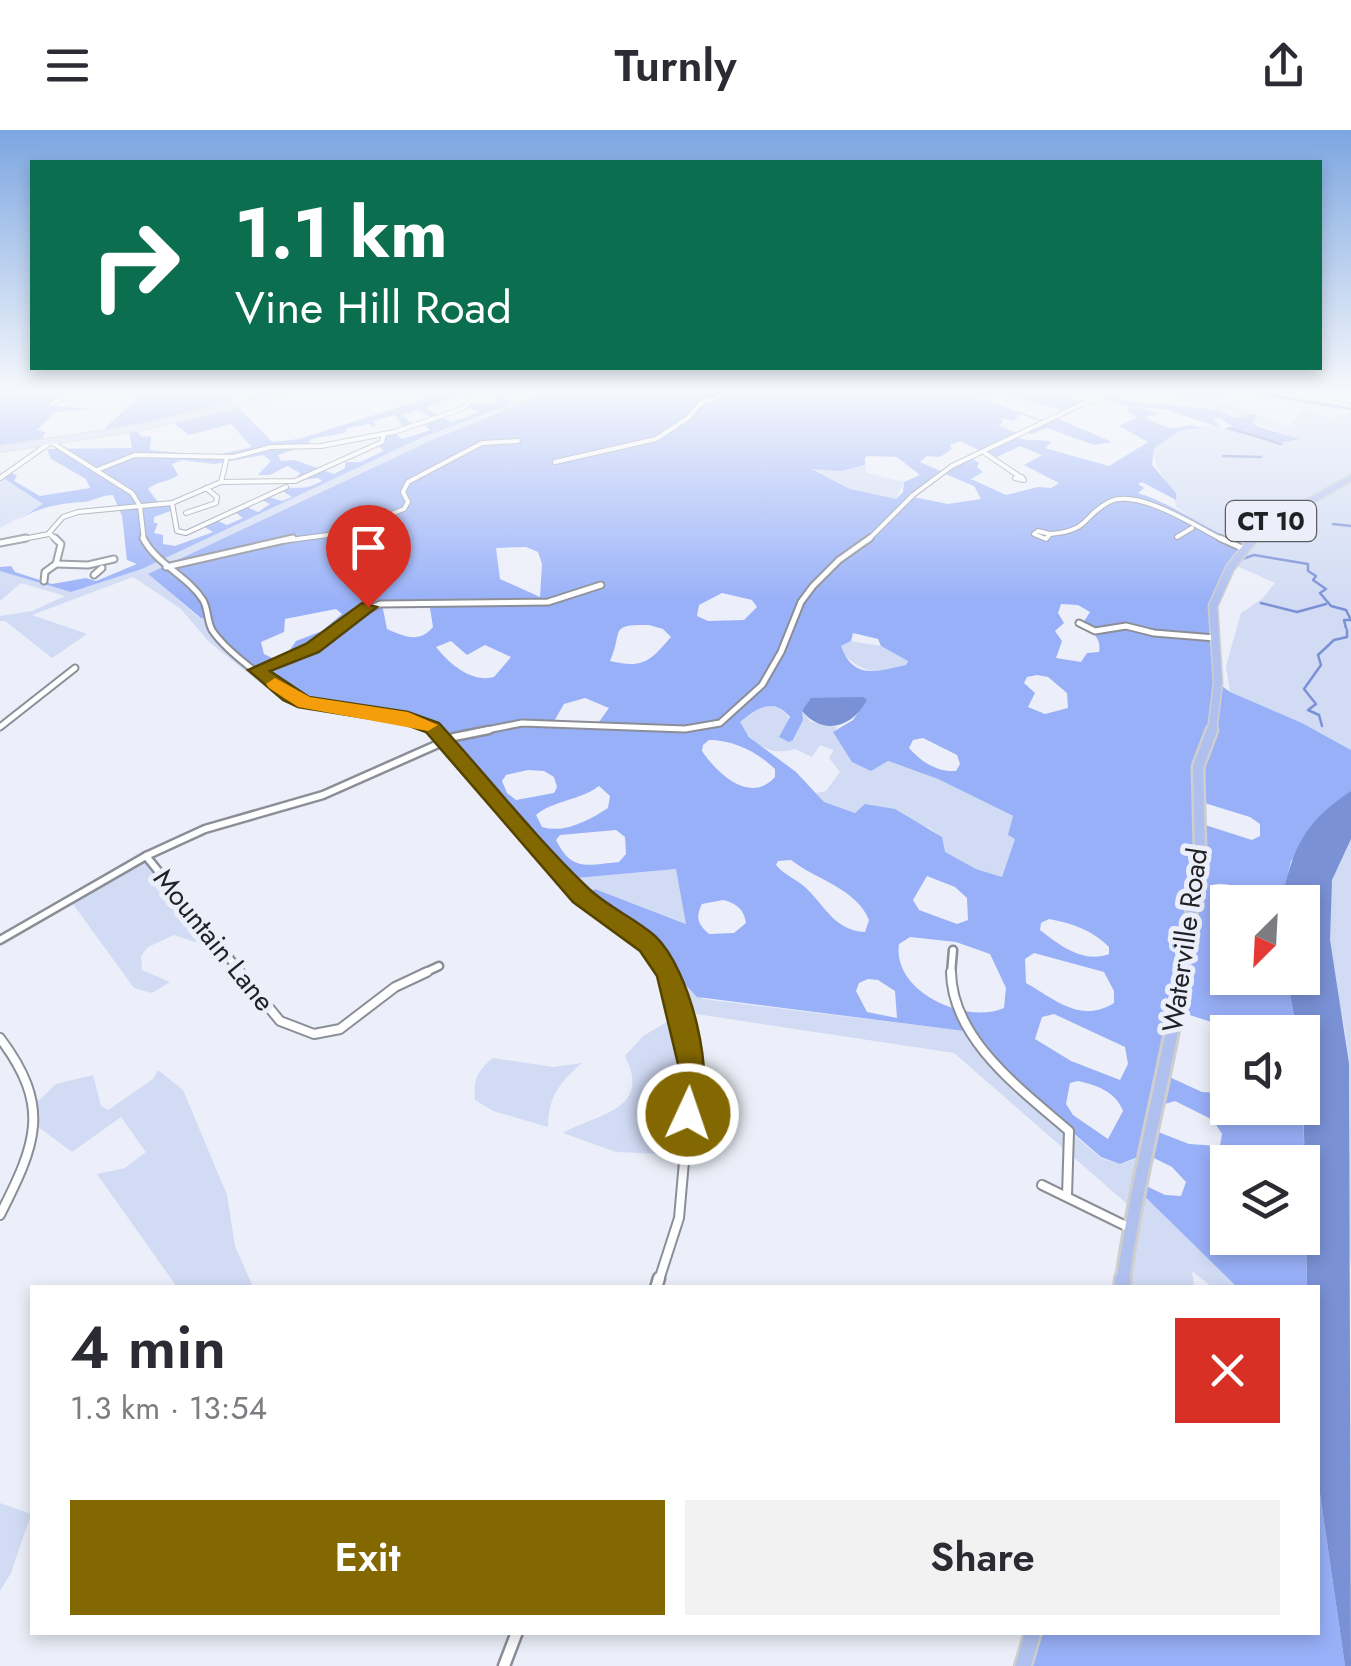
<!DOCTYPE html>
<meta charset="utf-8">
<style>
:root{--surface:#fff;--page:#f2f2f3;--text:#2b2b33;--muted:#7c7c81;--accent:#836700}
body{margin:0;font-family:Jost,sans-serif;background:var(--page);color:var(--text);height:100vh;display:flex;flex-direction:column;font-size:38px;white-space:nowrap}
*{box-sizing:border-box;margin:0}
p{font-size:32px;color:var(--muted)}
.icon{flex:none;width:55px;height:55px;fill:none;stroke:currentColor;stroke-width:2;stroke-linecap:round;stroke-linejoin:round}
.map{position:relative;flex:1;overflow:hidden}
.drawer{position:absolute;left:30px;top:1155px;width:1290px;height:350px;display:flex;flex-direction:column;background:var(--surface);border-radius:0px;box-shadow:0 5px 15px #0003}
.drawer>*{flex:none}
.top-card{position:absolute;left:30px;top:30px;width:1292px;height:210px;border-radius:0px;box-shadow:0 5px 15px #0003;background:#0b6e4f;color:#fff;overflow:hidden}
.needle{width:65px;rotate:204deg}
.tools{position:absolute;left:1210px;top:755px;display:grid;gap:20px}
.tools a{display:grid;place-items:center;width:110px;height:110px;border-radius:0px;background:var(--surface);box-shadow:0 5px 15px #0003;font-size:50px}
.pin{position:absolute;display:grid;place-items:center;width:85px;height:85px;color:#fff;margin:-102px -42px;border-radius:50% 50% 50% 0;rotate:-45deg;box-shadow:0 0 10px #0007}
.pin .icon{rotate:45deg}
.me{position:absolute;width:110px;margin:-55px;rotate:3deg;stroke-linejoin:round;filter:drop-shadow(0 0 8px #0008)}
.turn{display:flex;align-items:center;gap:35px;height:210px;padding:0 40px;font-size:45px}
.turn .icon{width:130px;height:130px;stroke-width:2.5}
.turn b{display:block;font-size:70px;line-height:85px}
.round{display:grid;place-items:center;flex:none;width:105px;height:105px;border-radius:0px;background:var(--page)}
.head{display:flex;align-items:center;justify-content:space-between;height:170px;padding:0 40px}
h1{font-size:60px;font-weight:600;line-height:75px}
.action{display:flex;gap:20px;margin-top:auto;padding:20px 40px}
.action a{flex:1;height:115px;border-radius:0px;background:var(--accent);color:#fff;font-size:40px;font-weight:600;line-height:115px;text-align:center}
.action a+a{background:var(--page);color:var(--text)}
header{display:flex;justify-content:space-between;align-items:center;height:130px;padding:0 40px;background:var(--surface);font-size:45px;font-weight:600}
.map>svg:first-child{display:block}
.green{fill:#d1dbf4}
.forest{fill:#98b0f8;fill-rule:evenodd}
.water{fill:#7a91d6}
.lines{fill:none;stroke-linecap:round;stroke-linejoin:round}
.stream{stroke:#7a91d6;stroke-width:2.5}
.minor-far4-casing{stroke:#8b8e97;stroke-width:6}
.minor-far3-casing{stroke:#8b8e97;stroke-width:9}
.minor-far2-casing{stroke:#8b8e97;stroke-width:11}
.minor-far1-casing{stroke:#8b8e97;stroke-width:12}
.minor-casing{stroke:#8b8e97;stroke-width:15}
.major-casing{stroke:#cececf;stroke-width:8}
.highway-far4-casing{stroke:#cececf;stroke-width:9}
.highway-far3-casing{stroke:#cececf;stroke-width:11}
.highway-far2-casing{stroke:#cececf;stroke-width:15}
.highway-far1-casing{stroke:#cececf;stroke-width:18}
.highway-casing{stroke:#cececf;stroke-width:20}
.minor-far4{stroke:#fff;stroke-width:4}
.minor-far3{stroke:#fff;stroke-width:5}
.minor-far2{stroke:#fff;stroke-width:6}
.minor-far1{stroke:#fff;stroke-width:8}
.minor{stroke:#fff;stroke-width:10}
.major{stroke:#cfd9f5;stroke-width:5}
.highway-far4{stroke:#afc0ee;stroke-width:6}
.highway-far3{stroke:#afc0ee;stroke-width:8}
.highway-far2{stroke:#afc0ee;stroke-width:10}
.highway-far1{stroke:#afc0ee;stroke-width:12}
.highway{stroke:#afc0ee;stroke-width:15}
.route{fill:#836700;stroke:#554300;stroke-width:2.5}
.slow{fill:#f59e0b}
.labels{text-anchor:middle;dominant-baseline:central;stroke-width:10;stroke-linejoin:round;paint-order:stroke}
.shield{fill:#eceff9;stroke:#5c5f64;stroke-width:2.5}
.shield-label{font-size:25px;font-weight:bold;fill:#1f2124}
.street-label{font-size:28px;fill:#1f2124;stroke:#eceff9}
</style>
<header><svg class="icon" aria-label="menu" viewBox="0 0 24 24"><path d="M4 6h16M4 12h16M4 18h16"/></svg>Turnly<svg class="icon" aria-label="share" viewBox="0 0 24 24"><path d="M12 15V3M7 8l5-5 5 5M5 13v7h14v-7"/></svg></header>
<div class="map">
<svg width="1351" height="1536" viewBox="0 0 1351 1536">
<rect width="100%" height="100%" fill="#eceff9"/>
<g class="green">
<path d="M489,258L514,273L560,258L432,310L149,445L200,488H207L305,572L279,568L208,511L181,479L133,447L32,485L87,504L52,528L5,491H0V486L32,481L65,466L21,453L0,471V441L71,462L142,439L423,307L508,276L486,259Z"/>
<path d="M1171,258H1233L1242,263L1215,270L1286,296L1291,295L1303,279L1333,288L1351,283V620L1302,593L1230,562L1226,536L1241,483L1262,469L1275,453L1235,435L1244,415L1206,399L1176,377C1175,355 1152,343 1154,317L1181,300L1208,295L1279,313L1298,309L1252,291L1247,295L1187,277L1190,274L1174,267L1177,261Z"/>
<path d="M865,335L867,343L904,352L896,369L850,359L810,340L819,337L841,341Z"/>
<path d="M0,346L44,374L0,398Z"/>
<path d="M851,511L881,516L908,530L906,535C876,546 863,543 841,522L840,517Z"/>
<path d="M763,575C788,576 791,589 794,610L802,590V581L811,592L837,597L834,602L871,641L887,631L938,649L1014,687L1015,709L1002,747L976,739L944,722L941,707L930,698L864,677L855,683L823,672L816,663L826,661L840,642L829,628L834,620L820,615L812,627L795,619C769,627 753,614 739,592Z"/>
<path d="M1351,709V1140C1346,1071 1351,1001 1349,933C1343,862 1305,773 1351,709Z"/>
<path d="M146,726L211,805L195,812L174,805L148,817L141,826L142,840L170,852L152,863L134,858L70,770Z"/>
<path d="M677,739L687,794L595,759L581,766L566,749Z"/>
<path d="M655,822L703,869L972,902L1069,1001L1101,1028L1120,1034L1139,1028L1138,1060L1237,1157H1212L1192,1141L1194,1157H1122L1134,1080L954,923L690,883L677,868Z"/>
<path d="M681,884L689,921L685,1007L659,1024L616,1022L563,1003C595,984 653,981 625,926L643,906Z"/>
<path d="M493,928L553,937L582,933C560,952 548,967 548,997L493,981L475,970C473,950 477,941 493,928Z"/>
<path d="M158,940L183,960L227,1065L235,1116L253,1157H177L97,1044L125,1038L146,1022L121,987L72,1022L37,996L36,973L56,954L93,945L101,976L108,980L153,949Z"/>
<path d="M0,1373L31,1384L11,1443L0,1461Z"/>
</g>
<g class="forest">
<path d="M0,258H80L53,276L91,279L55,282L37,300L46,302L43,307L51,312L0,319Z"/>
<path d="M189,258H233L230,262L239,274L236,275L272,312L299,309L440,264L436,261L415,266L407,261L418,258H491L487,260L494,265H460L425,278L451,292L480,282L466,277L469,274L500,273L494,270L498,267L509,275L423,307L142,439L71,462L0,441V437L11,436L15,442L52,454L86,448L96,451L137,434L127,430L122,386L113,365C100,365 92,372 82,372C43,375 31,381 0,401L43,374L2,347L11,342L17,346L14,351L40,366L90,358L86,349L51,329L47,319L132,318L129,300L103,304L104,299L138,268ZM419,280L434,289L424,293L430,300L402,309L394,302L384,304L382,312L376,314L384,321L360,332H345V338L334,344L295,330L281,331L278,325L307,315L311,309L344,303L348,298L368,294L376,297L373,291L395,285L403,297L414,296L402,285ZM170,291L189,305L231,294L252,317L213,326L150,320L151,306L141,307L137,299ZM263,325L271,331L258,345H270L287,336L300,343L295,351L318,348L322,351C302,363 293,354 281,360L292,367L282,371L269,367L262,370L270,374L258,382L247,377L235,382L243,388L227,395L216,390L203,396L213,402L175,416L163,414V405L154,403L158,393H154V387L173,380L172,373L158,372L148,359C158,350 168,353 178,345L172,334L182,330L215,334Z"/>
<path d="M560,258H845L878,262L887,258H1041L1080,271L1100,264L1067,281L999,263L979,268L1046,291L1054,287L1112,312L1094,315L1047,298L1031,304L1025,302L1043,292L1020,284L1014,291L1001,288L1003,293L998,295L1020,304L1017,307C1030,313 1038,308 1051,312L1045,318L1109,336L1148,312L1119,296L1137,288L1128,282L1129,277L1102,268L1106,266C1139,276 1180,273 1215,281C1231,285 1236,292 1252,284L1256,286L1253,292L1256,296L1300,309L1279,313L1223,299L1232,296L1219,288L1214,289L1221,298L1165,279L1139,277L1159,284L1144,287C1151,290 1168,300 1177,298C1189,296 1188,293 1201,298L1181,300L1154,318L1152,335L1176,363V370L1142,352L1138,354L1144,358L1138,363C1176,375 1207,400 1244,415L1216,463L1218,553L1230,562L1302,593L1351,620V661L1291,731L1281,772C1257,772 1234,748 1212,755L1211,766L1227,773L1228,848H1287L1297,902H1243L1177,881L1165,945L1202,962L1227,963L1228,978H1302L1303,968L1307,1157H1237L1138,1060L1140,1053L1165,1065L1181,1066L1186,1052L1172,1037L1146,1024L1120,1034L1101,1027L998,938L972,902L697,867L648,814L581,766L595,759L686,794L676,739L566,749L427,594L297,570L235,523L207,489L201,488L148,444L432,310ZM960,311L995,328L1020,316L1042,325L1024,335L1059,353L1051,358L1038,357L1006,365L971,349L983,342L977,337L979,333L970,327L943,342L920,332L927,326L940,327L952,319L950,315ZM870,326L897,327L920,345L904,352L903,362L896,369L850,359L811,339L841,341L865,335V327ZM943,343L974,356L981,369L948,374L913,367ZM526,417L538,422L542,434L540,467L500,449L496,418ZM722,463L752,470L757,477L744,490L708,491L697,486L699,475ZM405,471L429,472L433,497C419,514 403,506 387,499L382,474ZM1061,474L1078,475L1090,482L1083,493C1092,501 1102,509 1099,522L1087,523L1081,532L1056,528L1062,511L1055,501L1064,493L1058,483ZM336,479L342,484L322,501L296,511L287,524L272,528L264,524L261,512L284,502L285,489ZM649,495L663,499L671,507C650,531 644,539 610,531C624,501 607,494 649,495ZM853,503L878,509L881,516L908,531L906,535C879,541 853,551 841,516L851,511ZM451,511L467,525L485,515L511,527L494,547C472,553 449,534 436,517ZM1037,545L1048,547L1067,563L1068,578L1045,584L1028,577L1035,563L1024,553L1027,547ZM585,568L609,578L596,596L553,593L564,574ZM829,568L866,571L853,590L833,602L852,632L871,641L888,631L938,649L1013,686L1008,705L1015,709L1002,747L976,739L945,722L942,707L895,679L865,674L855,683L824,672L796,642L749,607L740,592C757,578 773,567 790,587L779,607L789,612L793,610L803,590L802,581ZM923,608L957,625L960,634L956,641C937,642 921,632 909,618L913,610ZM709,610C734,610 757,622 775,639V647C750,675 717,643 702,621L703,615ZM528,640L544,641L554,647L557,657L554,663L516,670L507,663L502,651L506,645ZM599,656L610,666L608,678C589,690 565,704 542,697L536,685C552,671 581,670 599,656ZM1198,671L1250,687L1260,694V706L1252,710L1199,693ZM616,700L625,707L626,724L619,732C587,735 572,742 556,710L560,705ZM791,730C816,750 856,758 869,790L865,802C835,800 827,779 808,760C799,750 785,746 776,735L778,731ZM927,746L955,757L967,768L968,790L957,794L919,780L913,770ZM723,770C736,773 744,779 746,793L734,803L709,804C698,794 695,788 702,774ZM1049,789C1072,793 1092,800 1109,817V824C1084,834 1059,815 1040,800L1041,793ZM910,807L956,812L990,824L1006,858L1004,878C966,895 892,862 899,814ZM1034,823L1104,842L1114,861V873C1080,894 1055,869 1026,853L1025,829ZM868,849L878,850L895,861L897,888L867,882L856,861L859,853ZM1054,884L1125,917L1128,934L1120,950L1071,931L1035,909L1042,887ZM1078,951C1097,955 1116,962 1123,981L1108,1009L1073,985L1066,974L1070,953ZM1175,971L1213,990L1222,1004L1220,1016L1189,1014L1153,1000L1158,976ZM1228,1032H1302V1108H1228Z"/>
<path d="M1318,1350L1345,1536H1023L1033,1503L1318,1502Z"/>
</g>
<g class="water">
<path d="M863,567L867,570C852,598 823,606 802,581L811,568Z"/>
<path d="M1351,661V709L1332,750L1330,810L1349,933L1351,1536H1345L1318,1350V1158L1307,1157L1302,902H1297L1287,848H1302V772H1281C1293,718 1303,693 1351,661Z"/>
</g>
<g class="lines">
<g class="stream">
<path d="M1237,258C1276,268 1312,272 1351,279"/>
<path d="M0,263L4,258"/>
<path d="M1229,298L1281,314"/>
<path d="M1223,326L1261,327"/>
<path d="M1333,394L1351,396"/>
<path d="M1242,429L1254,425L1308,434V441L1316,446L1313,450L1326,459L1320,463L1331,476L1346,480L1351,490H1344L1346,498"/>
<path d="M1261,473L1297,482L1326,474"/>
<path d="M1322,596L1319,585L1308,580L1316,574L1304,559L1321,535L1318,525L1334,510L1347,507V500"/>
</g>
<defs>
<g id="minor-far4">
<path d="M233,258L231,264L239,274"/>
<path d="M519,258H533"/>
<path d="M1305,261L1351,271"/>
<path d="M52,274L80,258"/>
<path d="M985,323L1019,346"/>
<path d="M555,332L656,309L688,288L701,273L742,258"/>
<path d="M97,340L135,325L233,327L271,317L321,316L394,302L459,280L469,274L474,264L491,258"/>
<path d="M1017,347H1022L1024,350L1015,348Z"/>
<path d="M0,348L51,312L132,363L140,376L144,411"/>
<path d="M221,352L227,327"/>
<path d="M172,373L177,401L186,403L286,357"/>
<path d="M186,383L216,373L217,367L206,358"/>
<path d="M1038,401L1050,404L1046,409L1034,404Z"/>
<path d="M1050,404C1090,401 1082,386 1109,372C1137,357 1199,398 1225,411"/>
<path d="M1177,407L1192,398"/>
<path d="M12,411L49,404"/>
<path d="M57,411L49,403L63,387L78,382L172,373L221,352L295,351L382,312L384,304"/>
<path d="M282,411L343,403L404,379L408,372L403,362L408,352L482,313L518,311"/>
<path d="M867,411L913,365L952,336L1084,273L1128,258"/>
</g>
<g id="minor-far3">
<path d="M55,408L61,414L56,434"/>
<path d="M143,408C157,435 187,445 203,470C208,478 207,491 212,500C227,523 280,562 305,572L414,589L438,602"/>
<path d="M1220,408L1244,419"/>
<path d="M0,413L26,408"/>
<path d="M56,434L88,435L114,429"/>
<path d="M166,437L293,408"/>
<path d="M94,445L102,438"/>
<path d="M44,451L45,442L56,434"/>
<path d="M1079,493L1095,501L1126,496L1154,503L1215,508"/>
<path d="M258,539L309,520L354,486L380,474L548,472L601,455"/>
<path d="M0,597L75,538"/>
<path d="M477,602L522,593L685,599L720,593L762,555L781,522L801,472L813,456L839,430L870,408"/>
</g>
<g id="minor-far2">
<path d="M435,600L572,757L648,814L668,844"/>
<path d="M146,726L242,844"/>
<path d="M0,810L146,726L205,699L323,665L454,607L489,600"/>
<path d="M422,844L439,836"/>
<path d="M951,844L953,820"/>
</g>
<g id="minor-far1">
<path d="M240,842L280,891L314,904L340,899L395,857L427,842"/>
<path d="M951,842C952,910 1023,961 1069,1001L1067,1066"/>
<path d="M0,908C52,977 36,1014 0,1085"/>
<path d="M1042,1055L1130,1098"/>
<path d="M659,1150L679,1088L691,953L689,921L667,842"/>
</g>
<g id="minor">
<path d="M656,1158L659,1148"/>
<path d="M504,1536L517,1502"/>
</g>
<path id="major" d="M0,319L143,297L306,258"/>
<path id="highway-far4" d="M1252,411L1261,399L1351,348"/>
<path id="highway-far3" d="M1212,602L1218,553L1213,476L1230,438L1254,408"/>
<path id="highway-far2" d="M1183,844L1200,719L1198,637L1212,600"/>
<path id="highway-far1" d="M1123,1150C1137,1047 1166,945 1183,842"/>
<g id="highway">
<path d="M1122,1158L1123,1148"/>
<path d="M1023,1536L1033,1502"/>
</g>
</defs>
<use href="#minor-far4" class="minor-far4-casing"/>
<use href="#minor-far3" class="minor-far3-casing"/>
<use href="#minor-far2" class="minor-far2-casing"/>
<use href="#minor-far1" class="minor-far1-casing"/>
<use href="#minor" class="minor-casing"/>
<use href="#major" class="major-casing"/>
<use href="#highway-far4" class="highway-far4-casing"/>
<use href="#highway-far3" class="highway-far3-casing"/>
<use href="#highway-far2" class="highway-far2-casing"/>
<use href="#highway-far1" class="highway-far1-casing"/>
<use href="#highway" class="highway-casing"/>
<use href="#minor-far4" class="minor-far4"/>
<use href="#minor-far3" class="minor-far3"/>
<use href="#minor-far2" class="minor-far2"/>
<use href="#minor-far1" class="minor-far1"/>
<use href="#minor" class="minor"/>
<use href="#major" class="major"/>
<use href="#highway-far4" class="highway-far4"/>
<use href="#highway-far3" class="highway-far3"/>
<use href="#highway-far2" class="highway-far2"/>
<use href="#highway-far1" class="highway-far1"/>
<use href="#highway" class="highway"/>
</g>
<linearGradient id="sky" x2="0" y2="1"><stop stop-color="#7ca6e1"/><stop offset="0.55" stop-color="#f6f8fc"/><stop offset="1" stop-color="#f6f8fc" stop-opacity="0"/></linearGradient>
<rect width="1351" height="473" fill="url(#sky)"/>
<path class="route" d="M362,473L377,477L319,522L270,541L309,567L408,582L439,593C488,647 535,707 587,757C607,777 635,788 655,806C691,840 717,948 698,993L688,997L678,993L674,984L678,934L657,846L640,821L573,772L426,602L404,594L298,577L283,570L248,540L306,514Z"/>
<path class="slow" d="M275,548L310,567L408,582L438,595L428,601L298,577L269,558L266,554Z"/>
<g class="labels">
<rect class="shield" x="1226" y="371" width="90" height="40" rx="8"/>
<g class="shield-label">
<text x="1271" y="391">CT 10</text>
</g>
<g class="street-label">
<text transform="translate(214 810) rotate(51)">Mountain Lane</text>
<text transform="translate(1185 810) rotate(-82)">Waterville Road</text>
</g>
</g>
</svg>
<div class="tools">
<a><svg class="needle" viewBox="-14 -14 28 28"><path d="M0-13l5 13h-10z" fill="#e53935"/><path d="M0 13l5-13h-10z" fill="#7c7c81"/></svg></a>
<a><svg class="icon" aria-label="sound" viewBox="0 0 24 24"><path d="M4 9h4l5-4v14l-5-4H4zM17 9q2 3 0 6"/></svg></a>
<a><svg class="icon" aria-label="layers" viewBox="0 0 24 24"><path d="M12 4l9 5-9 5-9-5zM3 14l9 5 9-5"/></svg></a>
</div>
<div class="pin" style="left:368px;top:477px;background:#d93025"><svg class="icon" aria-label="arrive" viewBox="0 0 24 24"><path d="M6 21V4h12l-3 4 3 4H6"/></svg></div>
<svg class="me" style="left:688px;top:984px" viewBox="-20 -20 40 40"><circle r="17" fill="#836700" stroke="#fff" stroke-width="3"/><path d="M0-11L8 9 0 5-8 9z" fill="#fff"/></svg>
<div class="top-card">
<div class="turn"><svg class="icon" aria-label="right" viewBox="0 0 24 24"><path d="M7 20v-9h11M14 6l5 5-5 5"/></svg><div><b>1.1 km</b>Vine Hill Road</div></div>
</div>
<section class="drawer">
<div class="head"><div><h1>4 min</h1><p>1.3 km · 13:54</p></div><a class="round" style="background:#d93025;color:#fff"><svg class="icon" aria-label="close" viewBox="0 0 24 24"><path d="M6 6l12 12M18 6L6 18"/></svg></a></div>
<div class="action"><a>Exit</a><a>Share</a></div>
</section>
</div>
